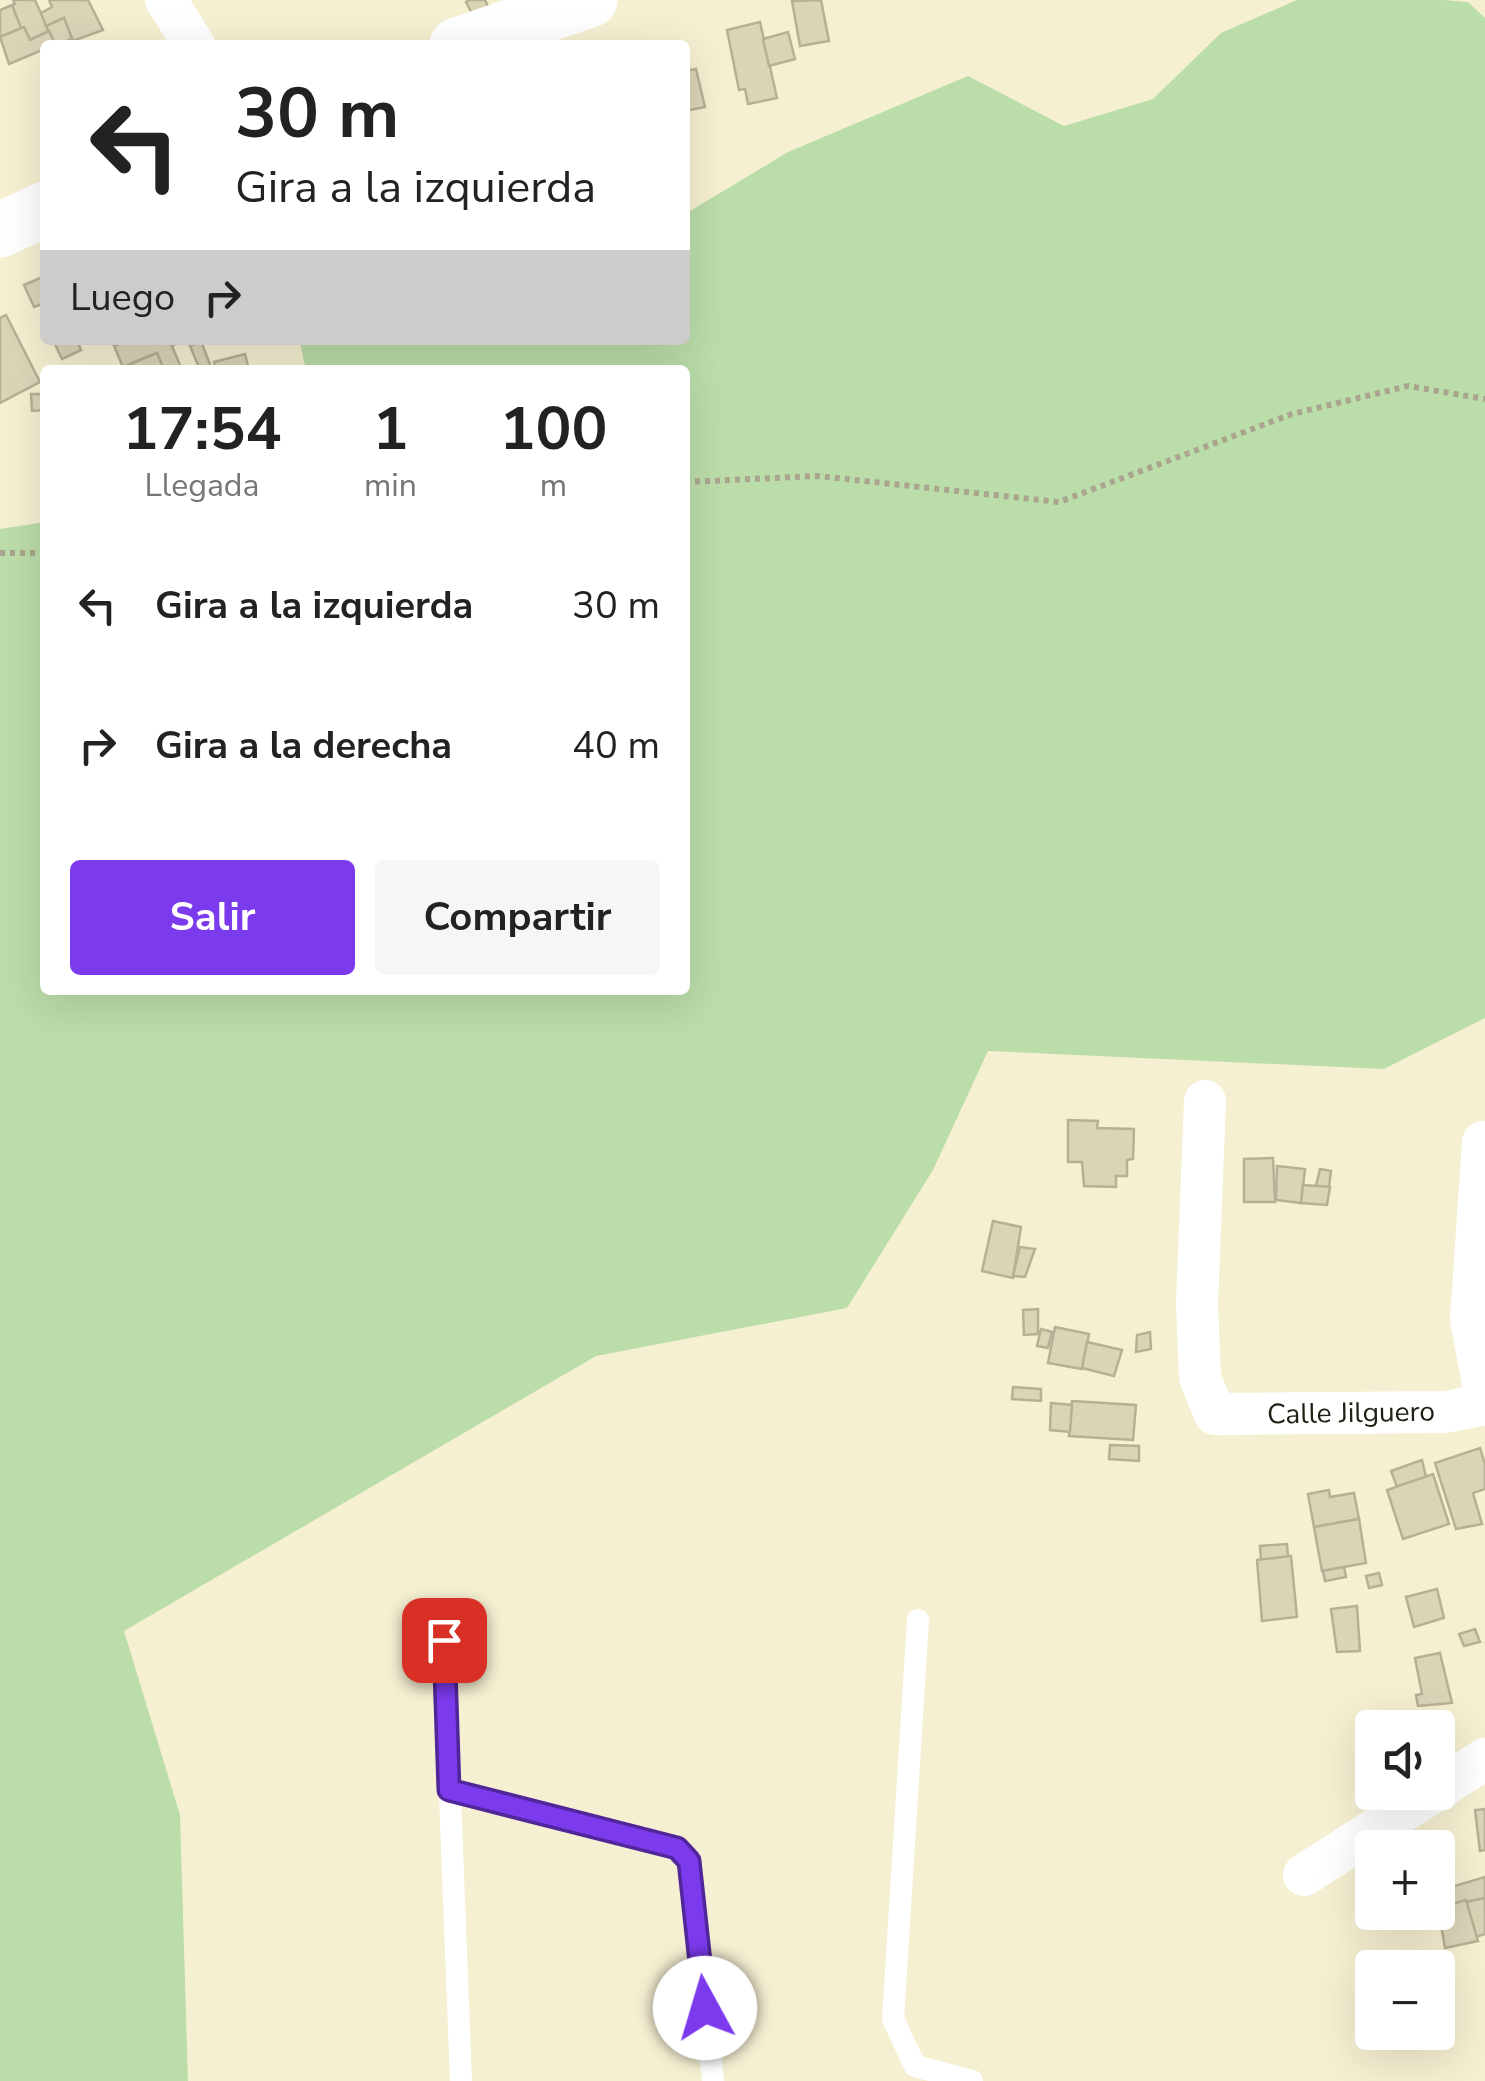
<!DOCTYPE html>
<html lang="es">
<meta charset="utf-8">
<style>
:root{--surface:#fff;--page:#f6f6f6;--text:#222;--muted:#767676;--accent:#7c3aed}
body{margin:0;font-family:"Nunito Sans",sans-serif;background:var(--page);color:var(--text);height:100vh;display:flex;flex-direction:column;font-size:38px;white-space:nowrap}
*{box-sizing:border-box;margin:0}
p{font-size:32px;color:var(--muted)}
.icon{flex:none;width:55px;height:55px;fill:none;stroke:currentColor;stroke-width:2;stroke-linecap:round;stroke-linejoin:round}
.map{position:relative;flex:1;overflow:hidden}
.drawer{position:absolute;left:40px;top:365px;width:650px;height:630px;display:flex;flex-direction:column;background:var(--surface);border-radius:10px;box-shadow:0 10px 40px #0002}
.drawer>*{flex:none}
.banner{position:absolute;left:40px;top:40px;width:650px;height:305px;border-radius:10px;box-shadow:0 10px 40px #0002;background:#fff;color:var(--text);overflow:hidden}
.buttons{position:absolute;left:1355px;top:1710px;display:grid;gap:20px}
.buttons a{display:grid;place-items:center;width:100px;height:100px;border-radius:10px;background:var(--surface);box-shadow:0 10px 40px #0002;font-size:50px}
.pin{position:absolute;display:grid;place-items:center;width:85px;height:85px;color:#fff;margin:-42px;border-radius:20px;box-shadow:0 5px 15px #0006}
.me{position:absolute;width:110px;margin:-55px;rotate:354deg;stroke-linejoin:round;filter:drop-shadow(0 0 8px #0008)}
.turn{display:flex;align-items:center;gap:35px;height:210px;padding:0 30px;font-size:45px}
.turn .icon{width:130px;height:130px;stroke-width:2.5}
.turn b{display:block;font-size:70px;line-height:85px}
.then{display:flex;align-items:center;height:95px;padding:0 30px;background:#0003;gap:20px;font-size:38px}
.eta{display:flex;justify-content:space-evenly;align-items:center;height:170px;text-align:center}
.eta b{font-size:60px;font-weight:700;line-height:70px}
.button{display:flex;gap:20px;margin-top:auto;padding:20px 30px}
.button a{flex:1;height:115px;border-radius:10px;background:var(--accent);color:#fff;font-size:40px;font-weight:700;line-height:115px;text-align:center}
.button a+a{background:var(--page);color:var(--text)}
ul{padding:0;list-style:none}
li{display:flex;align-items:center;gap:30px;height:140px;padding:0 30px}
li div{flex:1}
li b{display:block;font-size:38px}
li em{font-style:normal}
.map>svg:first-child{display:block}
.green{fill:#bbdda9}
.building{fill:#dbd5b8;stroke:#b6b195;stroke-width:2.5}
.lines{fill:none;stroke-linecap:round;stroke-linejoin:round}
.path{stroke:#aaa58e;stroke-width:6;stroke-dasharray:5 5;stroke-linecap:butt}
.lane{stroke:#fff;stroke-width:22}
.street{stroke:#fff;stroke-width:42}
.secondary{stroke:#fff;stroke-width:55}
.route-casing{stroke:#51269a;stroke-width:25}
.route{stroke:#7c3aed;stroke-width:18}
.labels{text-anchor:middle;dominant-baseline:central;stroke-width:8;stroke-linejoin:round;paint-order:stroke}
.street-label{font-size:28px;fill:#222015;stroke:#fff}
</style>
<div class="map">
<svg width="1485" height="2081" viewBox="0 0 1485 2081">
<rect width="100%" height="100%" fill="#f6f0d2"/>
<path class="green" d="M1297,0H1443L1468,2L1485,18V1018L1384,1069L988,1051L933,1170L847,1308L596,1356L124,1631L180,1815L188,2081H0V529L45,522V990H685V370H306L300,344L311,340H685V214L788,152L968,76L1064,126L1153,99L1221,33Z"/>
<g class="building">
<path d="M13,0H35L49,31L30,40L24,27L21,28L12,5L15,4Z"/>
<path d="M49,0H88L103,30L73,41L64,18L46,26L41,13L52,7Z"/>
<path d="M470,0H485L492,16L477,23L466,2Z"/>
<path d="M821,0L829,41L800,46L792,1Z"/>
<path d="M12,5L21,28L0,37V10Z"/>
<path d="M64,18L72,39L55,45L46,26Z"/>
<path d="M760,22L777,98L748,104L745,89L739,90L727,30Z"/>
<path d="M24,27L30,40L49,31L55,44L45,45V49L9,64L0,37Z"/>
<path d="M788,32L795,59L769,66L763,39Z"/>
<path d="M696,69L705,107L685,111V71Z"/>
<path d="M45,276V303L34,307L24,285Z"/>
<path d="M6,315L40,382L0,403V318Z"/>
<path d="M53,340H77L81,350L62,359Z"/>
<path d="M130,340H183L172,346L182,370H164L157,353L123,367L114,346Z"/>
<path d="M201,341L212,370H200L190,346Z"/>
<path d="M157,353L164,370H124L123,367Z"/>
<path d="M245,354L249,370H216L214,362Z"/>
<path d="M31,394H45V410L32,411Z"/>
<path d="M1068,1120L1098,1121L1097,1128L1134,1129L1133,1159L1127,1160V1176H1116V1187L1084,1186L1082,1162H1068Z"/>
<path d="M1273,1158L1275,1202H1244V1159Z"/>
<path d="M1277,1166L1305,1169L1301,1203L1276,1200Z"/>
<path d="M1320,1169L1331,1171L1329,1187L1316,1186Z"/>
<path d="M1303,1185L1330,1187L1327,1205L1301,1203Z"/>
<path d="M993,1221L1021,1227L1013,1278L982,1271Z"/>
<path d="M1020,1247L1035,1249L1025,1277L1013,1276Z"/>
<path d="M1038,1309V1334L1024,1335L1023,1310Z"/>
<path d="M1055,1327L1089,1334L1082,1369L1048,1363Z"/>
<path d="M1041,1329L1052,1332L1048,1348L1037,1346Z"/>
<path d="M1150,1332L1151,1349L1136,1352L1137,1335Z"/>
<path d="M1087,1342L1122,1350L1114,1376L1082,1368Z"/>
<path d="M1013,1387L1041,1389V1401L1012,1399Z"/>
<path d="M1072,1401L1136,1405L1133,1440L1069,1436Z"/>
<path d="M1051,1403L1072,1405L1070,1432L1050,1430Z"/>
<path d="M1110,1445L1139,1446V1461L1109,1459Z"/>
<path d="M1480,1448L1485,1464V1489L1473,1493L1482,1524L1456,1529L1435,1463Z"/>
<path d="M1422,1460L1426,1477L1397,1487L1391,1471Z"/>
<path d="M1433,1474L1449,1524L1403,1539L1387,1490Z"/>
<path d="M1329,1490L1330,1497L1354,1493L1359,1519L1314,1527L1308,1494Z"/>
<path d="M1359,1519L1366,1563L1322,1571L1314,1527Z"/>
<path d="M1287,1544L1288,1557L1261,1560L1260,1546Z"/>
<path d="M1291,1556L1297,1617L1262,1621L1257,1560Z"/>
<path d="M1344,1567L1346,1577L1325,1581L1323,1571Z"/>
<path d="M1379,1573L1382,1585L1369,1588L1366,1576Z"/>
<path d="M1437,1589L1444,1618L1414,1627L1406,1597Z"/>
<path d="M1357,1606L1360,1651L1337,1652L1331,1609Z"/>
<path d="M1475,1629L1480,1642L1464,1646L1459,1634Z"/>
<path d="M1440,1653L1452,1703L1418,1706L1416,1695L1422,1694L1415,1658Z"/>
<path d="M1485,1809V1850L1480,1851L1475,1810Z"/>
<path d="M1485,1877V1898L1438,1908V1891Z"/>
<path d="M1485,1898V1934L1476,1937L1466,1902Z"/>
<path d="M1466,1900L1478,1941L1445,1948L1438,1908Z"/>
</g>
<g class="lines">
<g class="path">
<path d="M685,482L818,476L1059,502L1292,414L1408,386L1485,399"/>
<path d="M0,553H45"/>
</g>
<g class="lane">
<path d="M918,1620L893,2019L915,2066L972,2081"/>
<path d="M444,1640L461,2081"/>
<path d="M449,1790L677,1848L689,1861L713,2081"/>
</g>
<g class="street">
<path d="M166,0L194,45"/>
<path d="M1205,1101L1197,1304L1200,1378L1215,1414L1446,1412L1485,1404"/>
<path d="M1483,1142L1471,1319L1485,1395"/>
<path d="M1438,1789L1485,1759"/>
<path d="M1304,1875L1433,1792"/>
</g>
<g class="secondary">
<path d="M457,45L590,0"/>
<path d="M0,230L45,209"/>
</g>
</g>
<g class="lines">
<defs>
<path id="route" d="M444,1640L449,1790L677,1848L689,1861L705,2008"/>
</defs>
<use href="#route" class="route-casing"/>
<use href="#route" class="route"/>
</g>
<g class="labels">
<g class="street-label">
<text transform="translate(1351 1413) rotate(-1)">Calle Jilguero</text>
</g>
</g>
</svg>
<div class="buttons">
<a><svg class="icon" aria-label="sound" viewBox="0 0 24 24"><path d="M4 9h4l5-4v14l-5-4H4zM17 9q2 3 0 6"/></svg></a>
<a>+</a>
<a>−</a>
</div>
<div class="pin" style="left:444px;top:1640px;background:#d93025"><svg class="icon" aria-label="arrive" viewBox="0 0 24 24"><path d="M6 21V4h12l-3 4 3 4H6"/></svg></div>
<svg class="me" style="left:705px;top:2008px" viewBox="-20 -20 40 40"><circle r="19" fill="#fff"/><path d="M0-13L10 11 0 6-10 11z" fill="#7c3aed"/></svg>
<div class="banner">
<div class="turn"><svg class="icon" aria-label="left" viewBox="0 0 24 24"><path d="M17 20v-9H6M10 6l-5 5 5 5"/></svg><div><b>30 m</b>Gira a la izquierda</div></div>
<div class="then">Luego<svg class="icon" aria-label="right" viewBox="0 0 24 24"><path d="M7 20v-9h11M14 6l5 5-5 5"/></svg></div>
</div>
<section class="drawer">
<div class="eta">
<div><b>17:54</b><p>Llegada</p></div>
<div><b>1</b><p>min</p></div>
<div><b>100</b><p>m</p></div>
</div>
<ul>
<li><svg class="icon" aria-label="left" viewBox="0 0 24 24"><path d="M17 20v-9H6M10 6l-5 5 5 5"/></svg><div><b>Gira a la izquierda</b></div><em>30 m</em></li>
<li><svg class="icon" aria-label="right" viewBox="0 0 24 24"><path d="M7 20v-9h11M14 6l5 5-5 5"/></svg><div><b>Gira a la derecha</b></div><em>40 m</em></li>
</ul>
<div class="button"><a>Salir</a><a>Compartir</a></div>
</section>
</div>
